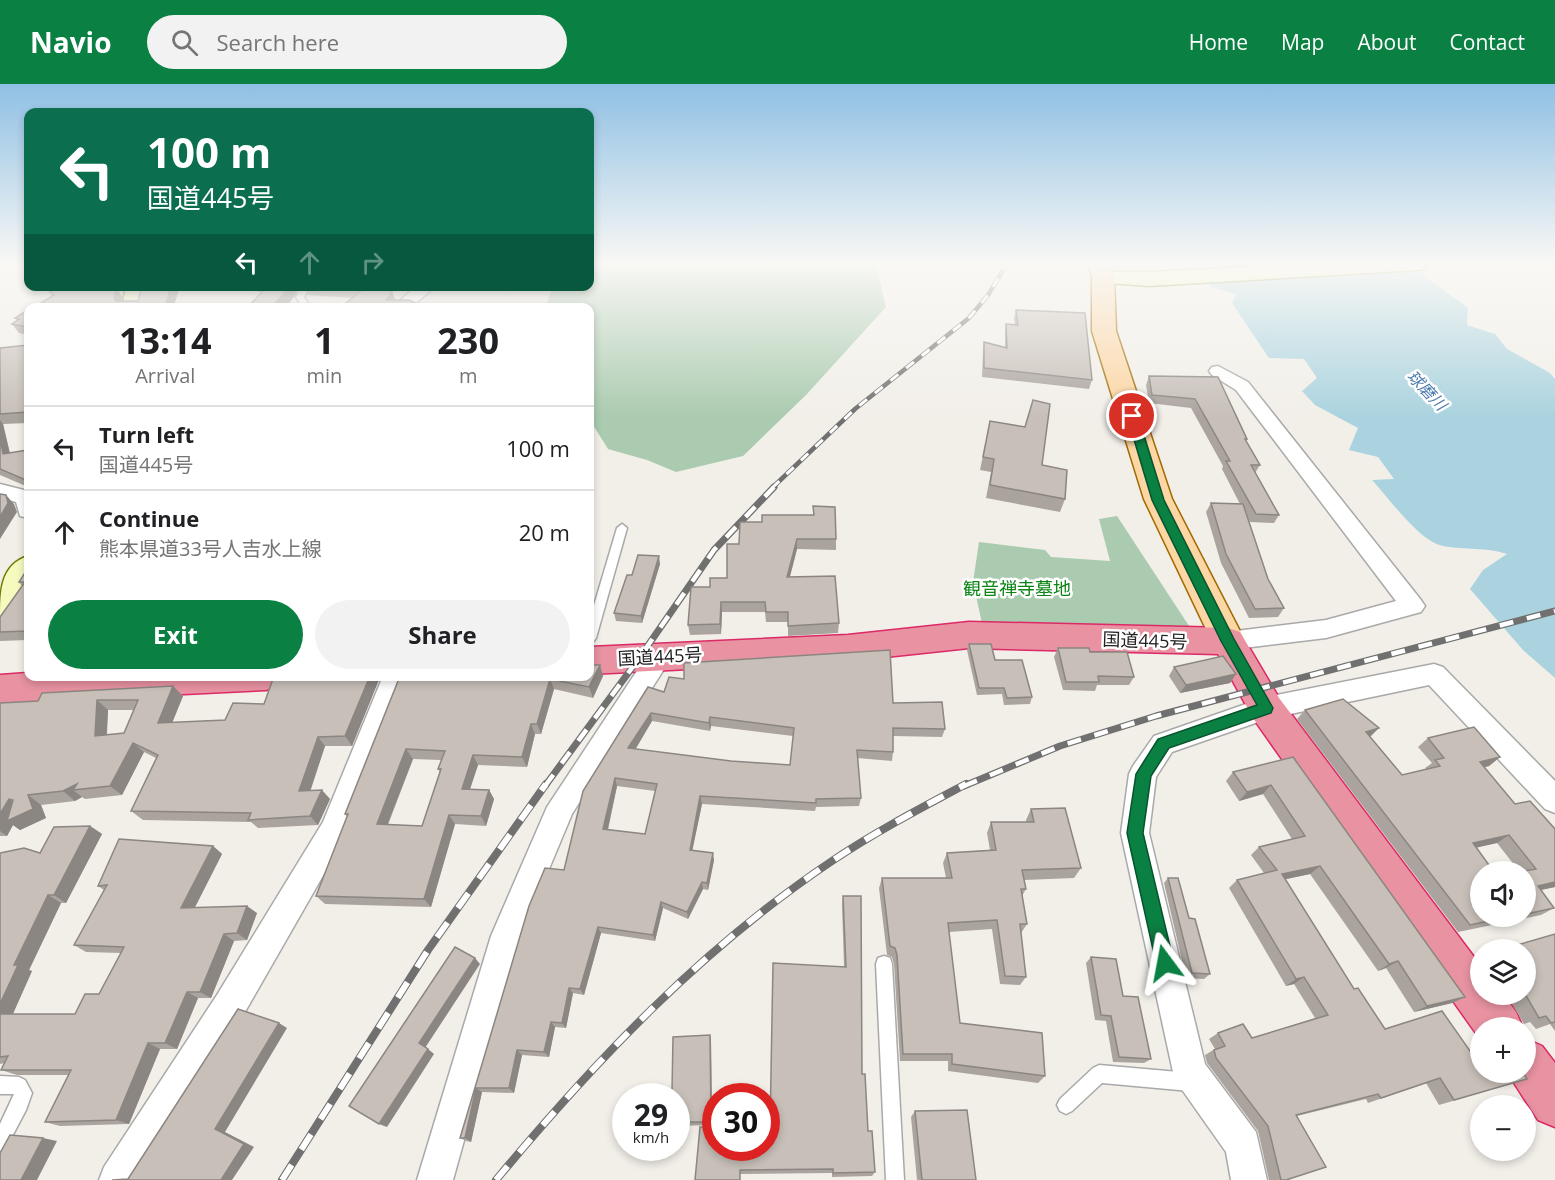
<!DOCTYPE html>
<meta charset="utf-8">
<style>
:root{--surface:#fff;--page:#f2f2f2;--text:#202124;--muted:#757577;--line:#e0e0e0;--accent:#0b8043}
body{margin:0;font-family:"Open Sans","Noto Sans JP",sans-serif;background:var(--page);color:var(--text);height:100vh;display:flex;flex-direction:column;font-size:22px;white-space:nowrap}
*{box-sizing:border-box;margin:0}
p{font-size:20px;color:var(--muted)}
.icon{flex:none;width:33px;height:33px;fill:none;stroke:currentColor;stroke-width:2;stroke-linecap:round;stroke-linejoin:round}
.map{position:relative;flex:1;overflow:hidden}
.drawer{position:absolute;left:24px;top:219px;width:570px;height:378px;display:flex;flex-direction:column;background:var(--surface);border-radius:12px;box-shadow:0 3px 9px #0003}
.drawer>*{flex:none}
.guide{position:absolute;left:24px;top:24px;width:570px;height:183px;border-radius:12px;box-shadow:0 3px 9px #0003;background:#0b6e4f;color:#fff;overflow:hidden}
.tools{position:absolute;left:1470px;top:777px;display:grid;gap:12px}
.tools a{display:grid;place-items:center;width:66px;height:66px;border-radius:50%;background:var(--surface);box-shadow:0 3px 9px #0003;font-size:30px}
.speed{position:absolute;left:612px;top:999px;display:flex;gap:12px;font-size:30px;font-weight:700;text-align:center}
.speed>*{display:grid;place-content:center;width:78px;height:78px;border-radius:50%;background:var(--surface);box-shadow:0 3px 9px #0003;line-height:1}
.speed small{font-size:15px;font-weight:400}
.speed .limit{border:9px solid #d22;background:#fff;color:#111}
.pin{position:absolute;display:grid;place-items:center;width:51px;height:51px;color:#fff;margin:-26px;border:3px solid #fff;border-radius:50%;box-shadow:0 2px 6px #0007}
.me{position:absolute;width:66px;margin:-33px;rotate:347deg;stroke-linejoin:round;filter:drop-shadow(0 0 4px #0008)}
.turn{display:flex;align-items:center;gap:21px;height:126px;padding:0 24px;font-size:27px}
.turn .icon{width:78px;height:78px;stroke-width:2.5}
.turn b{display:block;font-size:42px;line-height:51px}
.lanes{display:flex;align-items:center;height:57px;padding:0 24px;background:#0003;justify-content:center;gap:30px;direction:ltr}
.lanes .off{opacity:.35}
.eta{display:flex;justify-content:space-evenly;align-items:center;height:102px;text-align:center}
.eta b{font-size:36px;font-weight:700;line-height:42px}
.button{display:flex;gap:12px;margin-top:auto;padding:12px 24px}
.button a{flex:1;height:69px;border-radius:36px;background:var(--accent);color:#fff;font-size:24px;font-weight:700;line-height:69px;text-align:center}
.button a+a{background:var(--page);color:var(--text)}
ul{padding:0;list-style:none}
li{display:flex;align-items:center;gap:18px;height:84px;padding:0 24px;border-top:2px solid var(--line)}
li div{flex:1}
li b{display:block;font-size:22px}
li em{font-style:normal}
header{display:flex;align-items:center;gap:36px;box-sizing:border-box;height:84px;padding:0 30px;background:var(--accent);color:#fff}
header strong{font-size:28px}
nav{display:flex;gap:33px;margin-inline-start:auto;font-size:21px}
.search{width:420px;height:54px;background:var(--page);display:flex;align-items:center;gap:15px;box-sizing:border-box;padding:0 21px;border-radius:33px;color:var(--muted);font-size:22px}
.map>svg:first-child{display:block}
.cemetery{fill:#aacbaf}
.water{fill:#aad3df}
.lines{fill:none;stroke-linecap:round;stroke-linejoin:round}
.lane-casing{stroke:#a9a9a9;stroke-width:3}
.street-casing{stroke:#a9a9a9;stroke-width:3}
.secondary-casing{stroke:#707d05;stroke-width:3}
.primary-casing{stroke:#a06b00;stroke-width:3}
.highway-casing{stroke:#dc2a67;stroke-width:3}
.lane{fill:#fff;fill-rule:evenodd}
.street{fill:#fff;fill-rule:evenodd}
.secondary{fill:#f7fabf;fill-rule:evenodd}
.primary{fill:#fcd6a4;fill-rule:evenodd}
.highway{fill:#e892a2;fill-rule:evenodd}
.rail-far2-casing{stroke:#707070;stroke-width:4.5}
.rail-far1-casing{stroke:#707070;stroke-width:7}
.rail-casing{stroke:#707070;stroke-width:8}
.rail-far2{stroke:#fff;stroke-width:3;stroke-dasharray:10;stroke-linecap:butt}
.rail-far1{stroke:#fff;stroke-width:4.5;stroke-dasharray:14;stroke-linecap:butt}
.rail{stroke:#fff;stroke-width:6;stroke-dasharray:18;stroke-linecap:butt}
.wall{fill:#aba49e;fill-rule:evenodd}
.shaded-wall{fill:#8b8681}
.building{fill:#c7bfb8;stroke:#8b8681;stroke-width:1.5;fill-rule:evenodd}
.route{fill:#0b8043;stroke:#07532c;stroke-width:1.5}
.labels{text-anchor:middle;dominant-baseline:central;stroke-width:5;stroke-linejoin:round;paint-order:stroke}
.far-water-label{font-size:16px;font-style:italic;fill:#4a7aab;stroke:#fff}
.park-label{font-size:18px;fill:#0c8416;stroke:#fff}
.street-label{font-size:18px;fill:#222;stroke:#fff}
</style>
<header>
<strong>Navio</strong>
<div class="search"><svg class="icon" aria-label="search" viewBox="0 0 24 24"><circle cx="10" cy="10" r="6"/><path d="M15 15l6 6"/></svg>Search here</div>
<nav><a>Home</a><a>Map</a><a>About</a><a>Contact</a></nav>
</header>
<div class="map">
<svg width="1555" height="1096" viewBox="0 0 1555 1096">
<rect width="100%" height="100%" fill="#f2efe9"/>
<g class="cemetery">
<path d="M590,180H876L886,223L806,311L743,372L676,388L647,376L608,365L590,336V224L545,223L553,203L590,202Z"/>
<path d="M1117,432L1193,548L983,544L973,498L979,458L1045,466L1051,473L1110,477L1099,435Z"/>
</g>
<path class="water" d="M1194,180H1413L1427,194L1468,224L1467,241L1495,250L1507,265L1550,289L1555,295V594L1523,566L1470,505L1483,486L1507,470C1486,463 1465,466 1443,462C1420,458 1388,413 1372,396L1394,395L1378,373L1349,366L1358,344L1315,321L1302,307L1317,294L1304,275L1269,274L1232,219L1236,210L1211,203Z"/>
<g class="lines">
<defs>
<g id="lane">
<path d="M302,202H310L304,213L311,224H303L296,213Z"/>
<path d="M622,440L627,444L596,554L594,557L590,559V535L617,444Z"/>
<path d="M884,872L890,874L892,880L904,1096H886L876,880L878,874Z"/>
<path d="M1099,981L1190,989L1196,992L1199,998L1196,1004L1190,1007L1102,999L1072,1027L1066,1030L1060,1027L1057,1021L1060,1015L1093,984Z"/>
<path d="M0,992L19,993L25,996L32,1009L26,1026L6,1064L0,1067V1040L14,1010H0Z"/>
</g>
<g id="street">
<path d="M417,202H436L410,224H391Z"/>
<path d="M1218,282L1248,298L1421,516L1425,522L1421,528L1326,554L1228,566L1219,564L1216,557L1219,550L1228,548L1326,536L1396,517L1236,306L1212,291L1209,287L1212,283Z"/>
<path d="M0,400L28,407V434L20,432L16,418L0,414Z"/>
<path d="M661,561L670,564L673,571L572,730L521,852L453,1096H417L491,852L547,723L652,564Z"/>
<path d="M1434,580L1443,583L1555,697V729L1545,725L1429,601L1267,635L1172,668L1156,693L1149,749L1205,980L1256,1048L1267,1096H1231L1226,1068L1178,1000L1173,988L1121,749L1129,690L1133,682L1154,652L1266,613Z"/>
<path d="M383,592H408L344,755L241,935L138,1096H99L104,1083L217,911L323,738Z"/>
</g>
<g id="secondary">
<path d="M1306,180H1428L1425,185L1417,186L1149,202L1095,198L1092,193L1095,188H1149Z"/>
<path d="M126,202H148L144,224H122Z"/>
<path d="M28,472C31,496 27,526 0,534C0,508 0,481 28,472Z"/>
</g>
<path id="primary" d="M1088,180H1110L1114,193L1116,247L1172,415L1245,557L1240,566L1228,570L1216,566L1144,415L1092,247V193Z"/>
<g id="highway">
<path d="M969,538L1228,544L1240,548L1279,614L1480,881V910H1503L1516,928L1523,944H1480V955L1253,634L1218,570L969,564L848,577L590,590V563L848,551Z"/>
<path d="M28,589V592H283L278,602L266,606L0,619V591Z"/>
<path d="M1526,955L1542,962L1555,979V1043L1538,1036L1507,988H1526Z"/>
</g>
</defs>
<use href="#lane" class="lane-casing"/>
<use href="#street" class="street-casing"/>
<use href="#secondary" class="secondary-casing"/>
<use href="#primary" class="primary-casing"/>
<use href="#highway" class="highway-casing"/>
<use href="#lane" class="lane"/>
<use href="#street" class="street"/>
<use href="#secondary" class="secondary"/>
<use href="#primary" class="primary"/>
<use href="#highway" class="highway"/>
<defs>
<path id="rail-far2" d="M772,404L855,325L969,234L988,211L1007,180"/>
<g id="rail-far1">
<path d="M545,702L640,573L714,466L774,403"/>
<path d="M964,702L1060,662L1156,632L1555,527"/>
</g>
<g id="rail">
<path d="M282,1096L428,866L546,700"/>
<path d="M496,1096C595,977 702,864 832,777C875,748 921,724 966,700"/>
</g>
</defs>
<use href="#rail-far2" class="rail-far2-casing"/>
<use href="#rail-far1" class="rail-far1-casing"/>
<use href="#rail" class="rail-casing"/>
<use href="#rail-far2" class="rail-far2"/>
<use href="#rail-far1" class="rail-far1"/>
<use href="#rail" class="rail"/>
</g>
<g class="wall">
<path d="M43,202H113L122,213L121,217H138L180,202L173,224H33L52,212Z"/>
<path d="M304,202H381L392,208L395,216L425,224L352,214L308,211Z"/>
<path d="M28,226V251L19,249L12,240L17,236L15,234Z"/>
<path d="M1016,226L1092,296L1089,305L982,293L983,267L984,258L1005,264V249L1006,240L1015,241L1014,234Z"/>
<path d="M28,261V339L3,340L10,369L28,366V403L0,391V264Z"/>
<path d="M1149,292L1218,293L1247,355L1246,357L1260,381L1255,389L1279,431L1274,439L1250,438L1247,432L1268,495L1284,524L1278,533L1249,534L1221,479L1206,428L1211,419L1240,420L1222,385L1223,382L1191,324L1149,319L1146,301Z"/>
<path d="M990,337L1042,381L1065,415L1060,428L986,414L991,388L980,386Z"/>
<path d="M813,422L836,455V466L797,465L790,493L839,539L838,549L788,552V538H766L765,528H722L721,550L690,551L688,541L710,503L727,494L739,460L762,438L813,431Z"/>
<path d="M660,480L642,539L616,537L614,529L632,491Z"/>
<path d="M28,484V556L0,557V533L22,502L19,498Z"/>
<path d="M969,560L1032,613L1030,620L1004,621L1002,610L977,611L967,566Z"/>
<path d="M1058,564L1090,568L1134,593L1129,601H1097L1095,607L1063,606L1054,573Z"/>
<path d="M1174,583L1236,590L1230,599L1180,609L1169,592Z"/>
<path d="M274,592H379L380,593L352,662H325L310,707L330,715L318,741L258,744L251,738L143,736L131,727L156,674L144,668L122,711L85,715L82,713L75,717L41,721L46,734L20,746L13,741L7,752H0V619L38,617L173,602L183,612L172,639L225,636L264,620ZM108,626H134L124,649L107,651Z"/>
<path d="M400,592H603L593,614L554,605L541,650H535L527,683L478,681L470,705L489,706L494,715L486,742L455,740L431,823L325,820L316,812L347,733L345,730ZM413,675L441,676L438,685L440,688L422,742L388,741Z"/>
<path d="M684,595L893,619L945,645L942,653L893,652V668L892,677L857,674L861,714L859,722L816,723L815,727L702,720L692,766L714,776L708,806L703,805L688,835L663,824L655,857L601,849L584,911L573,909L566,944L555,943L549,973L522,971L514,1009L482,1008L471,1058L466,1057L460,1054L529,822L564,786L583,707L664,608ZM652,637L710,647L711,642L793,652L790,681L731,677L635,665ZM617,702L655,707L645,750L608,746Z"/>
<path d="M1305,626L1370,653L1402,691L1426,685L1425,684L1432,679L1418,663L1428,654L1500,673L1489,682L1484,683L1515,720L1555,745V803L1541,806L1554,824L1541,831L1458,848L1297,635ZM1497,759L1519,787L1526,788V832H1480L1476,763Z"/>
<path d="M1293,673L1465,913L1452,919L1414,928L1386,884L1378,887L1310,790L1285,795L1354,905L1385,945L1470,967L1527,995L1439,1021L1426,999L1368,1019L1366,1015L1297,1032L1286,1096H1269L1258,1047L1207,979L1205,971L1215,965L1209,955L1218,949L1252,954L1315,934L1294,900L1286,902L1229,804L1237,796L1264,789L1251,771L1259,763L1292,755L1263,710L1239,717L1226,697L1233,688Z"/>
<path d="M1031,725L1081,784L1074,794L1024,796L1026,805L1022,812L1027,840L1021,849L1026,893L1020,901L1000,900L992,845L949,848L960,939L1045,992L1038,999L948,987V977H900L894,880L892,873L887,871L879,804L882,794H946L943,779L947,769L990,766L987,749L991,738H1026V736Z"/>
<path d="M90,742L102,750L66,819H61L29,886L32,887L13,930H75L99,910L121,869L86,868L74,861L104,806L98,802L213,762L222,770L195,823L257,829L247,856L234,857L211,914H198L177,965H160L129,1040L60,1042L45,1038L68,991H17L1,986L5,979L0,980V769H40Z"/>
<path d="M1168,794L1189,834L1210,890L1204,895L1186,894L1164,799Z"/>
<path d="M843,812L868,1047L875,1088L872,1092L832,1093V1089L741,1090L695,1096L770,1044L844,883L842,821Z"/>
<path d="M1555,850V947L1550,940L1536,945L1530,938L1524,940L1506,910H1526Z"/>
<path d="M1091,873L1123,912L1151,975L1144,979L1113,978L1106,937L1095,936L1086,879Z"/>
<path d="M710,951L711,956L712,1041L676,1042V1012L672,1006Z"/>
<path d="M915,1027L976,1096H917L911,1033Z"/>
</g>
<g class="shaded-wall">
<path d="M171,202H180L173,224H165Z"/>
<path d="M290,202H299L294,213L285,224H271Z"/>
<path d="M116,203L122,213L120,224L114,214Z"/>
<path d="M392,208L396,217L386,216Z"/>
<path d="M0,336L3,340L12,379L3,370L0,354Z"/>
<path d="M6,411L14,420L17,428L0,455V433Z"/>
<path d="M797,455V465L787,503V493Z"/>
<path d="M659,472L660,480L642,539L641,532Z"/>
<path d="M721,518L722,528L721,550L720,540Z"/>
<path d="M600,581L603,592L593,614L589,603Z"/>
<path d="M1236,590L1230,599L1180,609L1186,601Z"/>
<path d="M370,592H379L380,593L352,662L345,652Z"/>
<path d="M550,595L554,605L541,650L537,640Z"/>
<path d="M173,602L183,612L168,649L158,639Z"/>
<path d="M97,616L108,626L106,662L95,652Z"/>
<path d="M651,629L652,637L631,673L628,664Z"/>
<path d="M710,633L711,642L710,647L709,639Z"/>
<path d="M531,640L535,650L527,683L522,673Z"/>
<path d="M1379,644L1370,653L1357,657L1366,648Z"/>
<path d="M318,653L325,662L307,717L299,707Z"/>
<path d="M133,659L144,668L122,711L110,702Z"/>
<path d="M406,665L413,675L384,749L377,740Z"/>
<path d="M473,671L478,681L467,714L462,705Z"/>
<path d="M1500,673L1489,682L1469,687L1480,678Z"/>
<path d="M615,694L617,702L606,753L603,745Z"/>
<path d="M77,700L73,706L82,713L75,717L63,707Z"/>
<path d="M1271,701L1263,710L1239,717L1247,708Z"/>
<path d="M322,706L330,715L318,741L310,732Z"/>
<path d="M489,706L494,715L486,742L481,732Z"/>
<path d="M28,711L41,721L46,734L20,746L13,741L7,752L0,747V730L9,715L22,724Z"/>
<path d="M700,712L702,720L691,773L690,766Z"/>
<path d="M449,731L455,740L431,823L424,815Z"/>
<path d="M90,742L102,750L66,819L54,811Z"/>
<path d="M1509,751L1497,759L1462,767L1473,759Z"/>
<path d="M213,762L222,770L191,831L181,824Z"/>
<path d="M713,769L714,776L708,806L707,799Z"/>
<path d="M1320,782L1310,790L1273,798L1282,790Z"/>
<path d="M702,798L703,805L688,835L687,828Z"/>
<path d="M1555,798V803L1526,809L1538,802Z"/>
<path d="M48,811L61,819L29,886L32,887L10,936L0,932V920L14,881Z"/>
<path d="M661,818L663,824L655,857L653,851Z"/>
<path d="M247,822L257,829L247,856L237,849Z"/>
<path d="M598,843L601,849L584,911L580,905Z"/>
<path d="M224,850L234,857L211,914L200,908Z"/>
<path d="M475,874L480,880L425,964L419,959Z"/>
<path d="M1398,877L1386,884L1378,887L1389,880Z"/>
<path d="M1304,893L1294,900L1286,902L1296,895Z"/>
<path d="M569,904L573,909L566,944L562,939Z"/>
<path d="M187,908L198,914L177,965L165,959Z"/>
<path d="M1465,913L1452,919L1414,928L1427,922Z"/>
<path d="M551,938L555,943L549,973L544,968Z"/>
<path d="M279,939L287,944L225,1048L254,1063L232,1096H221L215,1045Z"/>
<path d="M710,951L711,956L712,1041L711,1038Z"/>
<path d="M148,959L160,965L129,1040L116,1036Z"/>
<path d="M428,965L434,970L387,1043L379,1040Z"/>
<path d="M517,966L522,971L514,1009L509,1004Z"/>
<path d="M476,1004L482,1008L471,1058L465,1054Z"/>
<path d="M43,1054L57,1057L37,1096H21Z"/>
</g>
<g class="building">
<path d="M22,180H28V186Z"/>
<path d="M46,202H113L116,203L114,214L116,217H138L142,202H171L165,224H33L54,211Z"/>
<path d="M264,202H290L271,224H247L263,207H259Z"/>
<path d="M314,202H381L392,208L386,216H409L425,224H340L362,206Z"/>
<path d="M28,226V243L12,240L19,235L15,234Z"/>
<path d="M1016,226L1085,229L1092,296L984,284V258L1007,264L1006,240L1018,241Z"/>
<path d="M28,261V328L0,330V264Z"/>
<path d="M1149,292L1218,293L1247,355H1245L1260,381H1251L1279,431L1256,430L1226,377H1230L1195,315L1152,311Z"/>
<path d="M1033,316L1050,320L1042,381L1067,386L1065,415L990,401L994,375L983,373L990,337L1025,343Z"/>
<path d="M0,354L3,370L28,366V397L0,385Z"/>
<path d="M0,410L6,411L8,419L0,433Z"/>
<path d="M1211,419L1243,420L1268,495L1284,524L1255,525L1226,470Z"/>
<path d="M813,422L835,423L836,455H797L787,493L835,492L839,539L788,542V528H766L765,518H721L720,540L688,541L691,503H710V494H727V460H739L740,438H762V431H814Z"/>
<path d="M638,471L659,472L641,532L614,529L627,491H632Z"/>
<path d="M28,484V547L0,548V533L25,498H19Z"/>
<path d="M969,560H991L995,576H1022L1032,613L1007,614L1004,604H979Z"/>
<path d="M1058,564H1089L1090,568H1127L1134,593L1098,592L1099,598H1066Z"/>
<path d="M890,566L893,619L942,618L945,645L893,644V668L857,666L861,714L816,715V719L700,712L690,766L713,769L707,799L702,798L687,828L661,818L653,851L598,843L580,905L569,904L562,939L551,938L544,968L517,966L509,1004H476L465,1054H460L529,822L545,784L564,786L583,707L648,603L664,608L669,593L684,595V579ZM651,629L709,639L710,633L794,644L790,681L731,677L628,664ZM615,694L657,700L645,750L603,745Z"/>
<path d="M1223,572L1236,590L1186,601L1174,583Z"/>
<path d="M590,581H600L589,603L550,595L537,640H531L522,673L473,671L462,705L489,706L481,732L449,731L424,815L316,812L348,730H345L400,592H590ZM406,665L445,667L438,685H441L422,742L377,740Z"/>
<path d="M274,592H370L345,652L318,653L299,707L322,706L310,732L248,736L251,729L131,727L158,671L133,659L110,702L73,706L77,700L63,707L28,711L33,725L7,737L13,716L9,715L0,730V619L38,617L42,609L173,602L158,639L225,636L233,619L264,620ZM97,616H138L124,649L95,652Z"/>
<path d="M1343,615L1379,644L1366,648L1402,691L1440,682L1435,676L1444,674L1428,654L1474,643L1500,673L1480,678L1515,720L1530,717L1555,745V798L1538,802L1554,824L1526,830V788H1518L1536,785L1509,751L1473,759L1494,788H1480V832H1512L1470,841L1305,626Z"/>
<path d="M1293,673L1465,913L1427,922L1398,877L1389,880L1320,782L1282,790L1354,905L1358,904L1385,945L1442,927L1470,967L1480,964V988H1523L1527,995L1454,1016L1440,994L1381,1014L1378,1010L1296,1031L1326,1083L1286,1096H1281L1268,1042L1216,974L1214,966L1225,962L1218,949L1243,940L1252,954L1328,931L1304,893L1296,895L1237,796L1277,786L1259,763L1305,752L1271,701L1247,708L1233,688Z"/>
<path d="M1065,724L1081,784L1022,786L1026,805H1021L1027,840H1020L1026,893L1005,892L997,836L948,839L960,939L1042,949L1045,992L952,980V970H903L897,871L895,864L890,862L882,794H952L947,769L996,766L991,738H1034L1031,725Z"/>
<path d="M90,742L54,811H48L14,881H18L0,920V769L24,764L40,769L54,743Z"/>
<path d="M119,755L213,762L181,824L247,822L237,849L224,850L200,908H187L165,959H148L116,1036L45,1038L71,986H1L8,972L0,973V930H75L85,910H99L124,863L74,861L107,801L98,802Z"/>
<path d="M1168,794H1178L1189,834L1195,835L1210,890L1192,889Z"/>
<path d="M843,812H861L862,990H865L868,1047H872L875,1088L833,1089V1085L740,1086V1096H695L700,1043H716V1064H766V1044H770L773,879L846,883Z"/>
<path d="M1555,850V938L1551,939L1546,932L1539,934L1525,910H1526V866H1500Z"/>
<path d="M455,863L475,874L419,959L428,965L379,1040L349,1022Z"/>
<path d="M1091,873L1116,875L1123,912L1138,913L1151,975L1119,973L1111,932L1101,931Z"/>
<path d="M238,925L279,939L215,1045L244,1060L221,1096H112L128,1095Z"/>
<path d="M710,951L711,1038H676V1012H635V1007L672,1006L673,953Z"/>
<path d="M967,1026L976,1096H922L915,1027Z"/>
<path d="M10,1051L43,1054L21,1096H0V1069Z"/>
</g>
<linearGradient id="sky" x2="0" y2="1"><stop stop-color="#8fc0e4"/><stop offset="0.54" stop-color="#f9f8f5"/><stop offset="1" stop-color="#f9f8f5" stop-opacity="0"/></linearGradient>
<rect width="1555" height="333" fill="url(#sky)"/>
<path class="route" d="M1132,328L1138,332L1164,416L1234,555L1273,624L1271,629L1169,664L1151,692L1143,749L1174,879L1172,886L1165,888L1159,886L1156,879L1127,749L1136,690L1158,655L1257,621L1221,557L1152,416L1127,332Z"/>
<g class="labels">
<g class="far-water-label">
<text transform="translate(1427 306) rotate(46)">球磨川</text>
</g>
<g class="park-label">
<text x="1017" y="504">観音禅寺墓地</text>
</g>
<g class="street-label">
<text transform="translate(1145 556) rotate(2)">国道445号</text>
<text transform="translate(660 572) rotate(-3)">国道445号</text>
</g>
</g>
</svg>
<div class="tools">
<a><svg class="icon" aria-label="sound" viewBox="0 0 24 24"><path d="M4 9h4l5-4v14l-5-4H4zM17 9q2 3 0 6"/></svg></a>
<a><svg class="icon" aria-label="layers" viewBox="0 0 24 24"><path d="M12 4l9 5-9 5-9-5zM3 14l9 5 9-5"/></svg></a>
<a>+</a>
<a>−</a>
</div>
<div class="speed"><div>29<small>km/h</small></div><div class="limit">30</div></div>
<div class="pin" style="left:1132px;top:332px;background:#d93025"><svg class="icon" aria-label="arrive" viewBox="0 0 24 24"><path d="M6 21V4h12l-3 4 3 4H6"/></svg></div>
<svg class="me" style="left:1165px;top:879px" viewBox="-20 -20 40 40"><path d="M0-17L14 15 0 8-14 15z" fill="#0b8043" stroke="#fff" stroke-width="4"/></svg>
<div class="guide">
<div class="turn"><svg class="icon" aria-label="left" viewBox="0 0 24 24"><path d="M17 20v-9H6M10 6l-5 5 5 5"/></svg><div><b>100 m</b>国道445号</div></div>
<div class="lanes"><svg class="icon" aria-label="left" viewBox="0 0 24 24"><path d="M17 20v-9H6M10 6l-5 5 5 5"/></svg><svg class="icon off" aria-label="ahead" viewBox="0 0 24 24"><path d="M12 20V5M6 11l6-6 6 6"/></svg><svg class="icon off" aria-label="right" viewBox="0 0 24 24"><path d="M7 20v-9h11M14 6l5 5-5 5"/></svg></div>
</div>
<section class="drawer">
<div class="eta">
<div><b>13:14</b><p>Arrival</p></div>
<div><b>1</b><p>min</p></div>
<div><b>230</b><p>m</p></div>
</div>
<ul>
<li><svg class="icon" aria-label="left" viewBox="0 0 24 24"><path d="M17 20v-9H6M10 6l-5 5 5 5"/></svg><div><b>Turn left</b><p>国道445号</p></div><em>100 m</em></li>
<li><svg class="icon" aria-label="ahead" viewBox="0 0 24 24"><path d="M12 20V5M6 11l6-6 6 6"/></svg><div><b>Continue</b><p>熊本県道33号人吉水上線</p></div><em>20 m</em></li>
</ul>
<div class="button"><a>Exit</a><a>Share</a></div>
</section>
</div>
